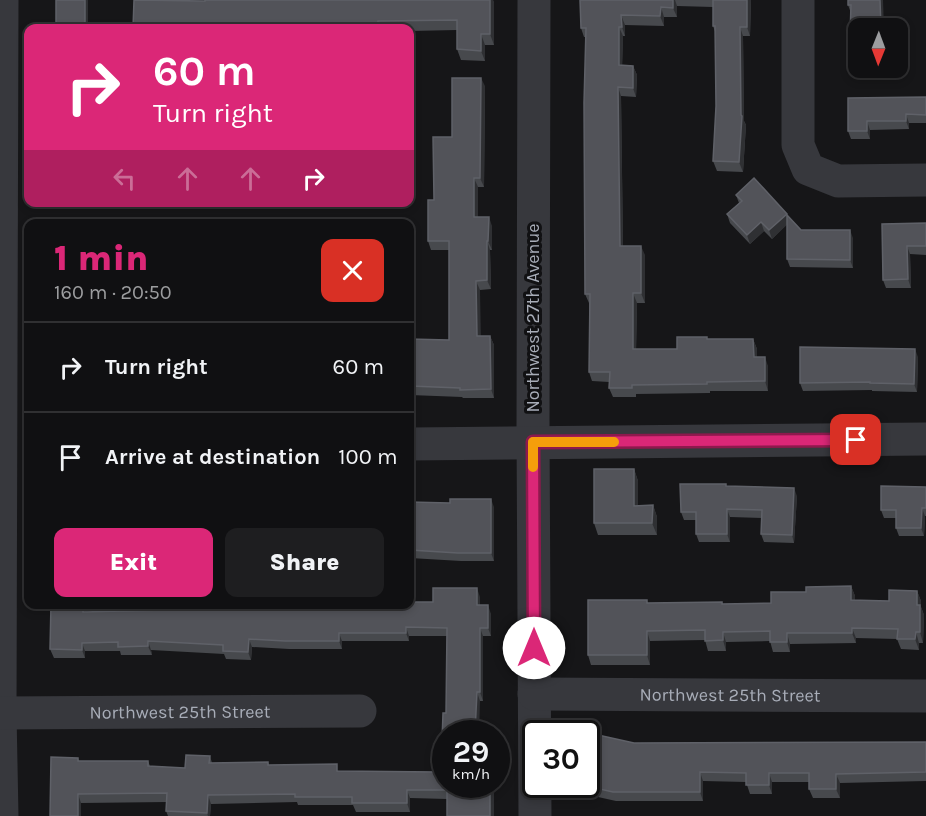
<!DOCTYPE html>
<meta charset="utf-8">
<style>
:root{--surface:#101012;--page:#1e1e20;--text:#f1f3f6;--muted:#9c9d9f;--line:#303032;--accent:#db2777}
body{margin:0;font-family:Karla,sans-serif;background:var(--page);color:var(--text);height:100vh;display:flex;flex-direction:column;font-size:22px;white-space:nowrap}
*{box-sizing:border-box;margin:0}
p{font-size:20px;color:var(--muted)}
.icon{flex:none;width:33px;height:33px;fill:none;stroke:currentColor;stroke-width:2;stroke-linecap:round;stroke-linejoin:round}
.map{position:relative;flex:1;overflow:hidden}
.side{position:absolute;left:24px;top:219px;width:390px;height:390px;display:flex;flex-direction:column;background:var(--surface);border-radius:12px;box-shadow:0 3px 9px #0003,0 0 0 2px var(--line)}
.side>*{flex:none}
.banner{position:absolute;left:24px;top:24px;width:390px;height:183px;border-radius:12px;box-shadow:0 3px 9px #0003,0 0 0 2px var(--line);background:#db2777;color:#fff;overflow:hidden}
.needle{width:39px;rotate:181deg}
.buttons{position:absolute;left:848px;top:18px;display:grid;gap:12px}
.buttons a{display:grid;place-items:center;width:60px;height:60px;border-radius:12px;background:var(--surface);box-shadow:0 3px 9px #0003,0 0 0 2px var(--line);font-size:30px}
.speed{position:absolute;left:432px;top:720px;display:flex;gap:12px;font-size:30px;font-weight:700;text-align:center}
.speed>*{display:grid;place-content:center;width:78px;height:78px;border-radius:50%;background:var(--surface);box-shadow:0 3px 9px #0003,0 0 0 2px var(--line);line-height:1}
.speed small{font-size:15px;font-weight:400}
.speed .limit{border:3px solid #111;border-radius:9px;background:#fff;color:#111}
.pin{position:absolute;display:grid;place-items:center;width:51px;height:51px;color:#fff;margin:-26px;border-radius:12px;box-shadow:0 3px 9px #0006}
.me{position:absolute;width:66px;margin:-33px;rotate:0deg;stroke-linejoin:round;filter:drop-shadow(0 0 4px #0008)}
.turn{display:flex;align-items:center;gap:21px;height:126px;padding:0 30px;font-size:27px}
.turn .icon{width:78px;height:78px;stroke-width:2.5}
.turn b{display:block;font-size:42px;line-height:51px}
.lanes{display:flex;align-items:center;height:57px;padding:0 30px;background:#0003;justify-content:center;gap:30px;direction:ltr}
.lanes .off{opacity:.35}
.round{display:grid;place-items:center;flex:none;width:63px;height:63px;border-radius:12px;background:var(--page)}
.summary{display:flex;align-items:center;justify-content:space-between;height:102px;padding:0 30px}
h1{font-size:36px;font-weight:800;line-height:45px;color:var(--accent)}
.action{display:flex;gap:12px;margin-top:auto;padding:12px 30px}
.action a{flex:1;height:69px;border-radius:12px;background:var(--accent);color:#fff;font-size:24px;font-weight:800;line-height:69px;text-align:center}
.action a+a{background:var(--page);color:var(--text)}
ul{padding:0;list-style:none}
li{display:flex;align-items:center;gap:18px;height:90px;padding:0 30px;border-top:2px solid var(--line)}
li div{flex:1}
li b{display:block;font-size:22px}
li em{font-style:normal}
.map>svg:first-child{display:block}
.lines{fill:none;stroke-linecap:round;stroke-linejoin:round}
.minor{stroke:#37383d;stroke-width:33}
.wall{fill:#47494d}
.shaded-wall{fill:#2f3033}
.building{fill:#525359;stroke:#5f6168;stroke-width:1.5}
.route-casing{stroke:#8e194d;stroke-width:15}
.route{stroke:#db2777;stroke-width:10}
.slow{stroke:#f59e0b;stroke-width:10}
.labels{text-anchor:middle;dominant-baseline:central;stroke-width:6;stroke-linejoin:round;paint-order:stroke}
.street-label{font-size:18px;fill:#a8adb8;stroke:#111113}
</style>
<div class="map">
<svg width="926" height="816" viewBox="0 0 926 816">
<rect width="100%" height="100%" fill="#161618"/>
<g class="lines">
<g class="minor">
<path d="M2,0L0,713L2,816"/>
<path d="M534,0L533,428L535,816"/>
<path d="M798,0V145L808,169L838,181L926,180"/>
<path d="M410,444L926,439"/>
<path id="s1" d="M534,694L926,696"/>
<path id="s2" d="M0,713L360,711"/>
</g>
</g>
<g class="wall">
<path d="M205,0H493L494,3V45H485V61L461,60L457,49V30L410,31V28H133L205,1Z"/>
<path d="M580,0H751L750,36H743L744,121L746,125L743,172L717,171L713,161L716,106V34L713,26V7L677,6V17H664V26L625,25V36H623L622,65L633,66L637,75L636,97L621,96L623,246L645,255V303H637L636,349H677L708,339H753L757,349V357L768,366V391H710V393L636,394V397H613L609,388V382L592,381L589,372V303L585,294L586,37H584L581,28Z"/>
<path d="M883,0L858,28V68H876V74L852,73L849,65L851,13L848,5Z"/>
<path d="M897,32L910,41V65L897,64Z"/>
<path d="M485,86L484,187H478V217L492,226V250H490L491,289L480,290V336H490L494,345V398H463L462,397L410,395V339L449,340V250H431L428,241L434,200L452,137Z"/>
<path d="M926,97V123H909V129L870,130V139H851L848,131V98Z"/>
<path d="M736,195L787,216L801,230L853,238V268L790,267L787,259V224L772,239L764,231L750,244L730,223L727,214L739,203Z"/>
<path d="M926,223V255L910,254L911,288H886L883,280L882,224Z"/>
<path d="M918,357L917,392L872,391V390L803,391L800,383Z"/>
<path d="M634,469L638,481V505H653L657,517V535H598L594,523Z"/>
<path d="M727,486L797,496L794,543L764,542L761,534L762,518L730,517V542H699L696,534V520H684L681,512Z"/>
<path d="M926,487V516H925L924,536H899L896,528V518H884L881,510Z"/>
<path d="M410,502L494,507V561H461L410,558Z"/>
<path d="M851,586L855,596V600L889,601L917,591L921,601V607L924,615L923,643H919V650L901,649L897,639L856,638V643L790,644V652H773L770,641L726,642V651H708L705,640L650,641V665H591L588,655L648,603L722,602L723,604L771,603L806,592Z"/>
<path d="M480,597V605L491,614V636H483V701H480L446,784L490,785L494,793V816H447V799L410,798V812H356L353,805H298L297,802L211,804L210,816H168L166,811L167,802L81,803V816H50L78,758L79,761H148L150,766L185,768L210,756L212,763L268,762L269,765L340,771L438,772L441,769L446,713L447,636H409V641H342V649H289L252,647L251,660L226,659L224,654L151,650L152,655H121L120,651H85V658H54L50,649L51,604H87L86,612L354,610Z"/>
<path d="M926,742V781L840,783V798H813L809,789V782H772V794H750L746,782L703,781V801H616L589,795L586,786L634,743Z"/>
</g>
<g class="shaded-wall">
<rect x="85" y="0" width="3" height="28"/>
<path d="M490,0H493L494,3V45L490,34Z"/>
<path d="M673,0H675L677,6V17L673,8Z"/>
<path d="M747,0H751L750,36L747,27Z"/>
<path d="M880,0H883L884,28H881Z"/>
<path d="M661,7L664,17V26L660,16Z"/>
<path d="M621,15L625,25V36L622,27Z"/>
<path d="M619,27L623,36L622,75L619,65Z"/>
<path d="M740,27L743,36L744,121L746,125L743,172L739,162L741,115Z"/>
<path d="M907,33L910,41V65L907,57Z"/>
<path d="M481,34L485,45V61L481,51Z"/>
<path d="M633,66L637,75L636,97L633,88Z"/>
<path d="M481,78L485,86L484,187L480,178Z"/>
<path d="M410,82L412,88V127L410,119Z"/>
<path d="M618,87L621,96L623,255L620,246Z"/>
<path d="M906,114L909,123V129L906,121Z"/>
<path d="M867,121L870,130V139L867,131Z"/>
<path d="M474,178L478,187V226L474,217Z"/>
<path d="M787,214L790,222L772,239L769,230Z"/>
<path d="M489,217L492,226V250L488,241Z"/>
<path d="M761,222L764,231L750,244L747,235Z"/>
<path d="M850,230L853,238V268L850,260Z"/>
<path d="M487,241L490,250L491,289L487,280Z"/>
<path d="M641,246L645,255V303L641,293Z"/>
<path d="M907,246L910,254L911,288L908,279Z"/>
<path d="M476,281L480,290L481,345L477,336Z"/>
<path d="M633,293L637,303L636,358L633,349Z"/>
<path d="M490,336L494,345V398L491,389Z"/>
<path d="M753,339L757,349V367L754,357Z"/>
<path d="M915,349L918,357L917,392L914,384Z"/>
<path d="M765,357L768,366V391L765,381Z"/>
<path d="M634,469L638,481V517L634,506Z"/>
<path d="M794,488L797,496L794,543L792,535Z"/>
<path d="M491,499L494,507V561L491,553Z"/>
<path d="M653,505L657,517V535L652,523Z"/>
<path d="M922,508L925,516L924,536L921,528Z"/>
<path d="M727,509L730,517V542L727,534Z"/>
<path d="M851,586L855,596V610L851,600Z"/>
<path d="M477,588L480,597V614L477,605Z"/>
<path d="M917,591L921,601V607L924,615L923,643L920,632L917,605Z"/>
<path d="M83,604H87L86,620L83,612Z"/>
<path d="M488,605L491,614V636L488,628Z"/>
<path d="M406,627L409,636V641L406,633Z"/>
<path d="M480,628L483,636V701L480,692Z"/>
<path d="M852,628L856,638V643L852,633Z"/>
<path d="M647,631L650,641V665L647,655Z"/>
<path d="M723,632L726,642V651L723,640Z"/>
<path d="M916,632L919,643V650L915,639Z"/>
<path d="M339,633L342,641V649L339,641Z"/>
<path d="M787,633L790,644V652L787,642Z"/>
<path d="M249,639L252,647L251,660L248,652Z"/>
<path d="M148,641L151,650L152,655L148,646Z"/>
<path d="M82,643L85,651V658L82,650Z"/>
<path d="M477,692L480,701L479,734L475,732Z"/>
<path d="M700,772L703,781V801L700,792Z"/>
<path d="M769,773L772,782V794L769,785Z"/>
<path d="M836,774L840,783V798L836,789Z"/>
<path d="M490,785L494,793V816H490Z"/>
<path d="M407,790L410,798V812L407,803Z"/>
<path d="M78,794L81,803V816H78Z"/>
<path d="M208,795L211,804L210,816H208L207,813Z"/>
</g>
<g class="building">
<rect x="56" y="0" width="29" height="28"/>
<path d="M134,0L205,1V0H490V34H481V51L457,49V20L378,21L377,28H133Z"/>
<path d="M580,0H673V8L661,7L660,16L621,15L622,27H619V65L633,66V88L618,87L620,246H641V293H633V349H677V337H707V339H753L754,357H765V381L707,382V384L632,385V388H609L610,372H589L590,294H585L584,103L586,28H581Z"/>
<path d="M713,0H747V27H740L741,115L742,116L739,162L713,161L716,106L715,26H713Z"/>
<path d="M848,0H880L881,28H858V66L849,65L851,5H848Z"/>
<path d="M897,32L907,33V57L897,56Z"/>
<path d="M452,78H481L480,178H474V217H489L488,241H487V280L476,281L477,336H490L491,389L460,390V388L410,386V339L449,340V241H428V200H434L433,137H452Z"/>
<path d="M926,97V115L906,114V121H867V131H848V98Z"/>
<path d="M754,178L787,214L769,230L761,222L747,235L727,214L742,201L736,195Z"/>
<path d="M787,215L801,230H850V260L787,259Z"/>
<path d="M926,223V246H907L908,279L883,280L882,224Z"/>
<path d="M800,347L915,349L914,384L870,383V382L800,383Z"/>
<path d="M594,469H634V506L653,505L652,523H594Z"/>
<path d="M680,484H726V486L794,488L792,535L761,534L762,510L727,509V534H696V512H681Z"/>
<path d="M881,486L926,487V508H922L921,528H896V510H881Z"/>
<path d="M450,499H491V553H458L410,550V502L450,503Z"/>
<path d="M851,586V600L889,601V590L917,591V605H920V632H916L915,639H897L898,629L852,628V633H787V642H770V631L723,632V640L705,641V630L647,631V655H588V600H647V603L722,602V604L771,603V592H806V587Z"/>
<path d="M433,588H477V605H488V628H480V692H477L475,732H488V734H446V784L490,785V816H447V790H407V803H352V797H295V794L208,795L207,813L166,811L167,793L78,794V816H50L51,757L78,758V761H148V766L185,768L186,755L210,756L209,763L268,762V765L337,764V771L438,772V769H441L443,713H446L447,628L406,627V633H339V641H285L249,639L248,652L223,651V645L148,641V646L118,647V642L82,643V650L50,649L51,604H83V612L165,610V604H264L268,605V610H354V604H410V602H433Z"/>
<path d="M598,735L634,743L926,742V772L836,774V789H809V773H769V785H746V773L700,772V792H613L586,786Z"/>
</g>
<g class="lines">
<defs>
<path id="route" d="M534,648L533,442L856,440"/>
</defs>
<use href="#route" class="route-casing"/>
<use href="#route" class="route"/>
<path class="slow" d="M533,467V442H614"/>
</g>
<g class="labels">
<g class="street-label">
<text transform="translate(533 318) rotate(-90)">Northwest 27th Avenue</text>
<text stroke="none"><textPath href="#s1" startOffset="196">Northwest 25th Street</textPath></text>
<text stroke="none"><textPath href="#s2" startOffset="180">Northwest 25th Street</textPath></text>
</g>
</g>
</svg>
<div class="buttons">
<a><svg class="needle" viewBox="-14 -14 28 28"><path d="M0-13l5 13h-10z" fill="#e53935"/><path d="M0 13l5-13h-10z" fill="#9c9d9f"/></svg></a>
</div>
<div class="speed"><div>29<small>km/h</small></div><div class="limit">30</div></div>
<div class="pin" style="left:856px;top:440px;background:#d93025"><svg class="icon" aria-label="arrive" viewBox="0 0 24 24"><path d="M6 21V4h12l-3 4 3 4H6"/></svg></div>
<svg class="me" style="left:534px;top:648px" viewBox="-20 -20 40 40"><circle r="19" fill="#fff"/><path d="M0-13L10 11 0 6-10 11z" fill="#db2777"/></svg>
<div class="banner">
<div class="turn"><svg class="icon" aria-label="right" viewBox="0 0 24 24"><path d="M7 20v-9h11M14 6l5 5-5 5"/></svg><div><b>60 m</b>Turn right</div></div>
<div class="lanes"><svg class="icon off" aria-label="left" viewBox="0 0 24 24"><path d="M17 20v-9H6M10 6l-5 5 5 5"/></svg><svg class="icon off" aria-label="ahead" viewBox="0 0 24 24"><path d="M12 20V5M6 11l6-6 6 6"/></svg><svg class="icon off" aria-label="ahead" viewBox="0 0 24 24"><path d="M12 20V5M6 11l6-6 6 6"/></svg><svg class="icon" aria-label="right" viewBox="0 0 24 24"><path d="M7 20v-9h11M14 6l5 5-5 5"/></svg></div>
</div>
<section class="side">
<div class="summary"><div><h1>1 min</h1><p>160 m · 20:50</p></div><a class="round" style="background:#d93025;color:#fff"><svg class="icon" aria-label="close" viewBox="0 0 24 24"><path d="M6 6l12 12M18 6L6 18"/></svg></a></div>
<ul>
<li><svg class="icon" aria-label="right" viewBox="0 0 24 24"><path d="M7 20v-9h11M14 6l5 5-5 5"/></svg><div><b>Turn right</b></div><em>60 m</em></li>
<li><svg class="icon" aria-label="arrive" viewBox="0 0 24 24"><path d="M6 21V4h12l-3 4 3 4H6"/></svg><div><b>Arrive at destination</b></div><em>100 m</em></li>
</ul>
<div class="action"><a>Exit</a><a>Share</a></div>
</section>
</div>
